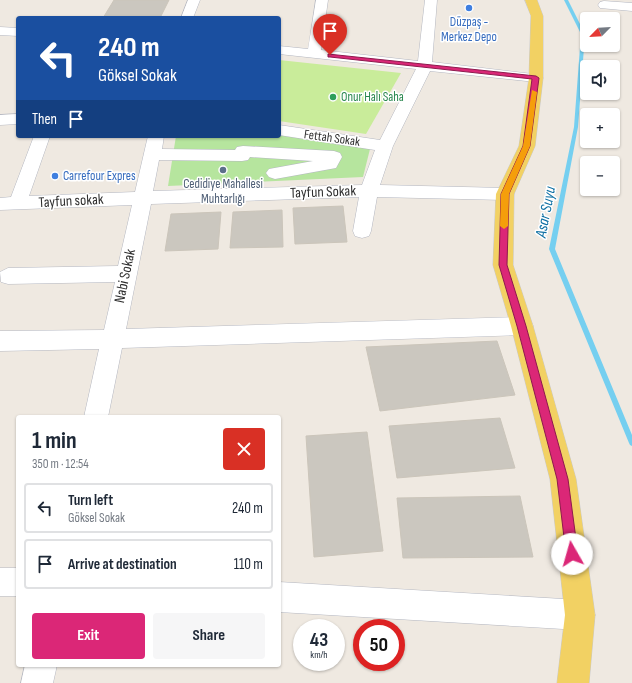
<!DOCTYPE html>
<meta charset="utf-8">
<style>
:root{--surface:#fff;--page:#f6f6f7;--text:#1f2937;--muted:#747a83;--line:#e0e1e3;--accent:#db2777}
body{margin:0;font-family:"Sofia Sans Condensed",sans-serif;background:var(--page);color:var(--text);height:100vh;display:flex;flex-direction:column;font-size:15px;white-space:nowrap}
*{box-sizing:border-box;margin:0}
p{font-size:13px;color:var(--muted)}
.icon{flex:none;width:22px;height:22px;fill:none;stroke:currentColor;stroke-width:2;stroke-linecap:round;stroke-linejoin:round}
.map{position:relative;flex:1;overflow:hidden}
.sheet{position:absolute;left:16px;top:415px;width:265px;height:252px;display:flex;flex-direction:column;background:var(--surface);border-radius:4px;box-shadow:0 1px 3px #0004}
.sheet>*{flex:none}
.top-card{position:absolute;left:16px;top:16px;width:265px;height:122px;border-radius:4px;box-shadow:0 1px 3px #0004;background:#1a4fa0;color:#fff;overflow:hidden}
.needle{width:26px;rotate:246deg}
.controls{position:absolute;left:580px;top:12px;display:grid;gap:8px}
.controls a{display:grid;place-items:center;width:40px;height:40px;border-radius:4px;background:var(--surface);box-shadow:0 1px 3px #0004;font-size:20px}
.speed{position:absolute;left:293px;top:619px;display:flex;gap:8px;font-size:20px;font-weight:700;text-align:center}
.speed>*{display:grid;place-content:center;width:52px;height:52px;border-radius:50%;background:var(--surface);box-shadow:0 1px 3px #0004;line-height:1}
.speed small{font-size:10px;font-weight:400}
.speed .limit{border:6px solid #d22;background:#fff;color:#111}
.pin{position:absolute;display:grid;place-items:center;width:34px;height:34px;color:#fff;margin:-41px -17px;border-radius:50% 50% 50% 0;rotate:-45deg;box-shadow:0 0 4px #0007}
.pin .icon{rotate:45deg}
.me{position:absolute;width:44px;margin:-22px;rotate:353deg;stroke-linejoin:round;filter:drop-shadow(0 0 3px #0008)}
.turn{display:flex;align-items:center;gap:14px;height:84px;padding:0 16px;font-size:18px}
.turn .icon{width:52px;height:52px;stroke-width:2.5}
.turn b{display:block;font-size:28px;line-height:34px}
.then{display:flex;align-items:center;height:38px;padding:0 16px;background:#0003;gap:8px;font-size:15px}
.round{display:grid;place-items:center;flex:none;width:42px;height:42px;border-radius:4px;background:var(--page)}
.head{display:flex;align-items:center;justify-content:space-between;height:68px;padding:0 16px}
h1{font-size:24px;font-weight:700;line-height:30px}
.button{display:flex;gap:8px;margin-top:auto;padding:8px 16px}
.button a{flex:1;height:46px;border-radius:4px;background:var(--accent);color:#fff;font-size:16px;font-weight:700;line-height:46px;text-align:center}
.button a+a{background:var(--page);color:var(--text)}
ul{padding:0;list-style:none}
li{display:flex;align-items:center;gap:12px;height:50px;margin:0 8px 6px;padding:0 8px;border:2px solid var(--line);border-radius:4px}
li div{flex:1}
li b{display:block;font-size:15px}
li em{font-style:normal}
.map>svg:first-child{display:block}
.green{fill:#b6e59e}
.pitch{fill:#c9ec9a}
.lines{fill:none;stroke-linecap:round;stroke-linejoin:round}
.stream{fill:#75cff0;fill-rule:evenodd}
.building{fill:#cbc7bf;stroke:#cbc5ba}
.minor-casing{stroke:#b4b7c1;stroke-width:1}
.major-casing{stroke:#c9c9c9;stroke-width:1}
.minor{fill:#fff;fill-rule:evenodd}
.major{fill:#f2d163;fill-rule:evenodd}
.route{fill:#db2777;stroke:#8e194d}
.slow{fill:#f59e0b}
.shop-dot{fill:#3f7fe0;stroke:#fff;stroke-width:1.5}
.leisure-dot{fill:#2e9e5b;stroke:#fff;stroke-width:1.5}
.service-dot{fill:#5c6f8a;stroke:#fff;stroke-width:1.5}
.labels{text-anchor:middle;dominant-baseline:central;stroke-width:3;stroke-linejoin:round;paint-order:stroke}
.far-shop-label{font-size:13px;fill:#366cbe;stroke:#fff}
.far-leisure-label{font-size:13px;fill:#27864d;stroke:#fff;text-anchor:start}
.far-street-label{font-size:13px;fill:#2e2e2e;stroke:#fff}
.far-service-label{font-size:13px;fill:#4e5e75;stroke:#fff}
.street-label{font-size:15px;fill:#2e2e2e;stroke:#fff}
.water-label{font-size:16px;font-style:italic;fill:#0d6fa3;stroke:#fff}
</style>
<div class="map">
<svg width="632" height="683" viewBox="0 0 632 683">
<rect width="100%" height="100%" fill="#efe9e1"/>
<path class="green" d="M279,135L370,149L363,177L168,186L176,136Z"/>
<path class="pitch" d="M279,60L401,73L366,134L279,121Z"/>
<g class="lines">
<path class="stream" d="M564,0H568L585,34L578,127L555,249L632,435V446L630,445L629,443L549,249L574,127L581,34Z"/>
</g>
<g class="building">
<path d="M114,0H169L160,18H103Z"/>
<path d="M343,206L347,242L295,244L293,208Z"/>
<path d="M282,210L283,247L230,248L233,212Z"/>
<path d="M221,212L218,249L165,251L171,214Z"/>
<path d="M497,341L515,395L380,411L366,347Z"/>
<path d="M500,418L515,468L397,478L389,426Z"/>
<path d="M367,432L383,551L314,557L306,436Z"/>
<path d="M520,496L533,557L403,558L397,498Z"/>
</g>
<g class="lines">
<defs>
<g id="minor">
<path d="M188,0H200L193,18H181Z"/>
<path d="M316,0H328L321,50L418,61L425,0H437L432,62L541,75L543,78L541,81L536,82L430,71L393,146L380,185L505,188L511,190L514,194L511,198L505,200L377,197L371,231L369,236L362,238L355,236L353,231L359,197L151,204L126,329L522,317L530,320L533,326L530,332L522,335L122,348L108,417H84L99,349L0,351V331L104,330L115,282L8,284L1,282L0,272L8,268L118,266L132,205L0,210V198L11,197L34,136H50L29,196L135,192L148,136H164L162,149L235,150L237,147L243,146L334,151L340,153L342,157L336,168L275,179L269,177L266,173L269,169L313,161L250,157L248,160L242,161L159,160L153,191L362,185L375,150L279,135V125L380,140L416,69L279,54V46L308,49Z"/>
<path d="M604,1L632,3V11L600,8L598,5L600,2Z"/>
<path d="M0,27L18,28V36L0,35Z"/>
<path d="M18,114V124L0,125V115Z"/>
<rect x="0" y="568" width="18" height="28"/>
<path d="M279,582L580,600L591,604L595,615L591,626L580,630L279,612Z"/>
<path d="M25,665H57L53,683H21Z"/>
</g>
<path id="major" d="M525,0H537L543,16V78L535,146L514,194L513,265L533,326L576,479L595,615L589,683H557L565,615L550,479L511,326L493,265L496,194L519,146L529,78L531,16Z"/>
</defs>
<use href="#minor" class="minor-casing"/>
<use href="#major" class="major-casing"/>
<use href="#minor" class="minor"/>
<use href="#major" class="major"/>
</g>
<path class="route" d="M328,54L536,76L539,78L530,146L509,194L507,265L526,326L568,479L578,554L576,559L572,560L568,559L566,554L557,479L517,326L499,265L501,194L523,146L532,79L330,57H328Z"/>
<path class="slow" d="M532,90L537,92L530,146L509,194L508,226L504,229L500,226L501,194L523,146Z"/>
<g class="shop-dot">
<circle cx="469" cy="8" r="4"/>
<circle cx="55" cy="176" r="4"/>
</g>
<circle class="leisure-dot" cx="333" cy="97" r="4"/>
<circle class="service-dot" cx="223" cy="170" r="4"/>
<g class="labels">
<g class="far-shop-label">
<text x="469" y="22">Düzpaş -<tspan x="469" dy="15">Merkez Depo</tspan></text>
<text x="63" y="176" text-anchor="start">Carrefour Expres</text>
</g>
<g class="far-leisure-label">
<text x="341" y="97">Onur Halı Saha</text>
</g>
<g class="far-street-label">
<text transform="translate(332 138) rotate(8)">Fettah Sokak</text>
</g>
<g class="far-service-label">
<text x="223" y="184">Cedidiye Mahallesi<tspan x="223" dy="15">Muhtarlığı</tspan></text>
</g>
<g class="street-label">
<text transform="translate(323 192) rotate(-2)">Tayfun Sokak</text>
<text transform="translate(71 201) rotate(-3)">Tayfun sokak</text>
<text transform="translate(125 276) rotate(-78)">Nabi Sokak</text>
</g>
<g class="water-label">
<text transform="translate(546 212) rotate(-79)">Asar Suyu</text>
</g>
</g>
</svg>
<div class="controls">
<a><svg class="needle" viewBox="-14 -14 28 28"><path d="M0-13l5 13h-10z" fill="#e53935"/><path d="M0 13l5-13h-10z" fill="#747a83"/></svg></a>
<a><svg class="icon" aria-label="sound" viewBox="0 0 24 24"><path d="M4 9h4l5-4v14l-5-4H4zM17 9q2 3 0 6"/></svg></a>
<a>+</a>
<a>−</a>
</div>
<div class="speed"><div>43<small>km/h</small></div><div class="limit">50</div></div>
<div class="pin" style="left:330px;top:55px;background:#d93025"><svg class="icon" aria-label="arrive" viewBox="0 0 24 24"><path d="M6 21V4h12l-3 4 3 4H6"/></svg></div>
<svg class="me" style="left:572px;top:554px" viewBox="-20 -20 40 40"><circle r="19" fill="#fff"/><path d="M0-13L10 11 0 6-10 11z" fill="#db2777"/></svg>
<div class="top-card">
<div class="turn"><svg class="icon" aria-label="left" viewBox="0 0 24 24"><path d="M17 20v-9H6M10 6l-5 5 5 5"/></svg><div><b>240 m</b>Göksel Sokak</div></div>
<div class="then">Then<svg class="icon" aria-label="arrive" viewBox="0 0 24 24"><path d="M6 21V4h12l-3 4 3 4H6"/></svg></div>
</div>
<section class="sheet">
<div class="head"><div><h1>1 min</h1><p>350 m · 12:54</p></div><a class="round" style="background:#d93025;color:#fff"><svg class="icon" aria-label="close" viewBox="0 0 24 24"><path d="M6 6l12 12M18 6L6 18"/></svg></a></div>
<ul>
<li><svg class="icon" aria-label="left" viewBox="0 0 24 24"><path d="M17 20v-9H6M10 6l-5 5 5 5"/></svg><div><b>Turn left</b><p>Göksel Sokak</p></div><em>240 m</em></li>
<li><svg class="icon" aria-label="arrive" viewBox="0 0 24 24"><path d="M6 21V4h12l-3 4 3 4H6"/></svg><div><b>Arrive at destination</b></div><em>110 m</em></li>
</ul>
<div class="button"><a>Exit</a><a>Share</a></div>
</section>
</div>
